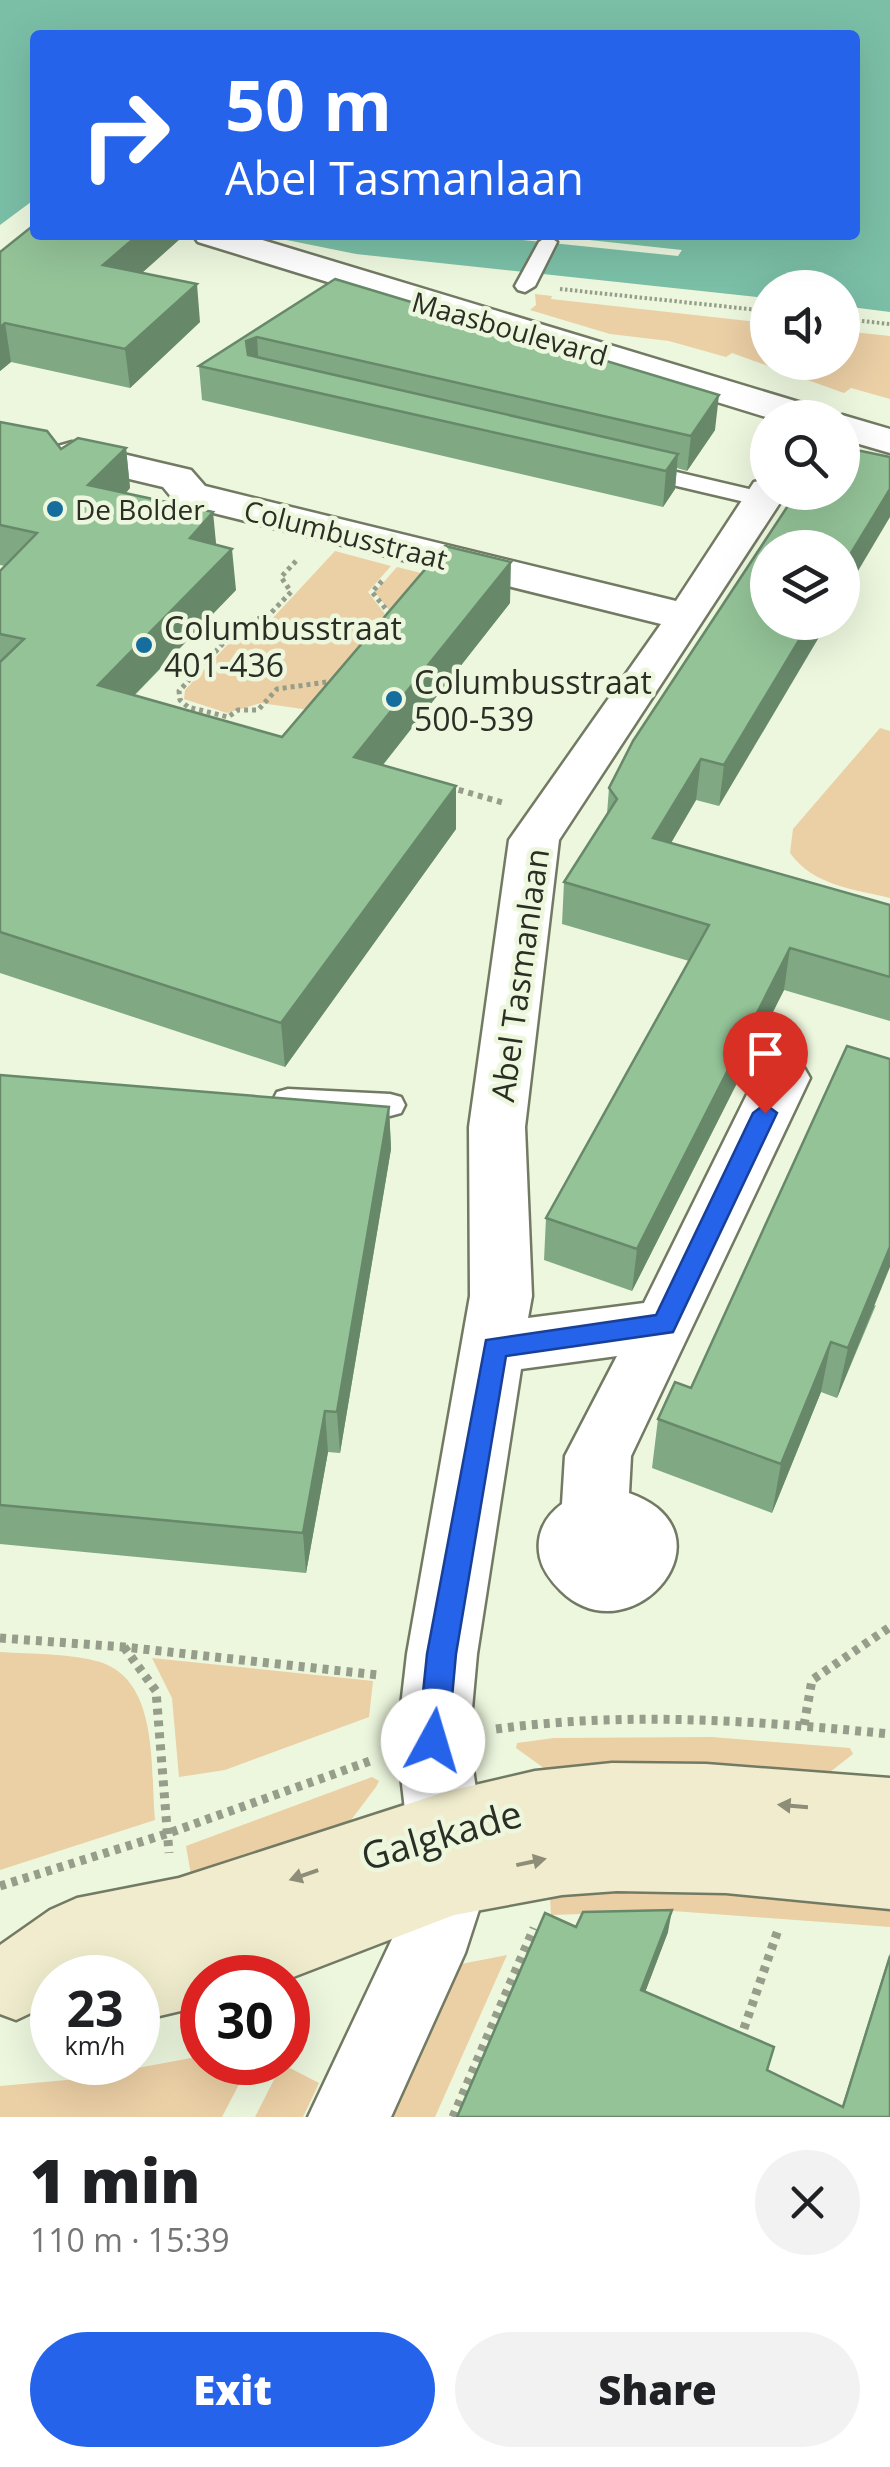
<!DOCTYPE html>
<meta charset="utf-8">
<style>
:root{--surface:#fff;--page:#f2f2f2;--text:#202124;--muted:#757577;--accent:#2563eb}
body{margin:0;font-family:"Open Sans",sans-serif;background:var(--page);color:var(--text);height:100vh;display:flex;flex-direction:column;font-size:38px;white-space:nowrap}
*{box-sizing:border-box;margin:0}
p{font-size:32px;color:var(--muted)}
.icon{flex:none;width:55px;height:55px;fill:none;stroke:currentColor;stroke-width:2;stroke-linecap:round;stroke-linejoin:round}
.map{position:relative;height:2117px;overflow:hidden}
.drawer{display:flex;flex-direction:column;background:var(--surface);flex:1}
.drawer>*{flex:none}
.banner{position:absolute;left:30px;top:30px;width:830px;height:210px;border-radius:10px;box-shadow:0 10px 40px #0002;background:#2563eb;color:#fff;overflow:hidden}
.buttons{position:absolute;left:750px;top:270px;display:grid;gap:20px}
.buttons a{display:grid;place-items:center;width:110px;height:110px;border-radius:50%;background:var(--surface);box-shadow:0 10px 40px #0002;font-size:50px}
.speed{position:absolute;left:30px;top:1955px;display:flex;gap:20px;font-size:50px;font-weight:700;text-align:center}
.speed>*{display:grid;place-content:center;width:130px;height:130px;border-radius:50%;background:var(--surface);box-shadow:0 10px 40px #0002;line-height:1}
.speed small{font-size:25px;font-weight:400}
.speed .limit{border:15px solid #d22;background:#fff;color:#111}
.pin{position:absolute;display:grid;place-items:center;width:85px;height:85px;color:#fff;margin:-102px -42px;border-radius:50% 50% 50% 0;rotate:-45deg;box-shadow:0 0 10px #0007}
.pin .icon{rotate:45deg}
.me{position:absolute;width:110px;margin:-55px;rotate:6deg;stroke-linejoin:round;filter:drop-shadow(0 0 8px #0008)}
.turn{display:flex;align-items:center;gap:35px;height:210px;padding:0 30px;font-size:45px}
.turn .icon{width:130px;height:130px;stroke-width:2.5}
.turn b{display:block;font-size:70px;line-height:85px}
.round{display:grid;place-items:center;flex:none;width:105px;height:105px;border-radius:52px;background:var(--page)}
.summary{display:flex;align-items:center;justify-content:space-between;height:170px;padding:0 30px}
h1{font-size:60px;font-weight:800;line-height:75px}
.button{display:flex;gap:20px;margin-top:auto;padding:20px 30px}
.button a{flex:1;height:115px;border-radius:60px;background:var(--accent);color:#fff;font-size:40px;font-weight:800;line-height:115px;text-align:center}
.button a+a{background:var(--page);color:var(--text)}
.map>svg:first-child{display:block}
.green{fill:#ebcfa5}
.water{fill:#7bbfa7}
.pier{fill:#edf7de}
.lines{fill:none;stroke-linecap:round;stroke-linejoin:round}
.lane-casing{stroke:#727a64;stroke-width:5}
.street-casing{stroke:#727a64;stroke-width:5}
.secondary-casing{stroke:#727a64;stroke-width:5}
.path-far3{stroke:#969e8b;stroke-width:4;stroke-dasharray:2.5 2.5;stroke-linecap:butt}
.path-far2{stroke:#969e8b;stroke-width:5;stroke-dasharray:4 4;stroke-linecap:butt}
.path-far1{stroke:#969e8b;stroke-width:6;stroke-dasharray:5 5;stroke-linecap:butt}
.path{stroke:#969e8b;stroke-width:9;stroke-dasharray:6 6;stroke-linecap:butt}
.lane{fill:#fff;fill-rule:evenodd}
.street{fill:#fff;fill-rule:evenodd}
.secondary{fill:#f0eccd;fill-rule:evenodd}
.wall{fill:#7fa883}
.shaded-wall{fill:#68886a}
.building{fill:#94c398;stroke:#68886a;stroke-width:2.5}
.oneway{fill:#8d8d78}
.route{fill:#2563eb;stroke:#184099;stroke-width:2.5}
.poi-dot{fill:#166e9e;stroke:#edf7de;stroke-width:4}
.labels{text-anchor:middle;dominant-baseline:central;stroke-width:9;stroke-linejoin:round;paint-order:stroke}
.far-street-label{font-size:28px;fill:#2a2e24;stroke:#edf7de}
.far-poi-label{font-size:28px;fill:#2a2e24;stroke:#edf7de;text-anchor:start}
.poi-label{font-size:32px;fill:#2a2e24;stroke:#edf7de;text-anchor:start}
.street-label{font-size:32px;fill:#2a2e24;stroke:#edf7de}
.near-street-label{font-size:38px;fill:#2a2e24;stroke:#edf7de}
</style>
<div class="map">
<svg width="890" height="2117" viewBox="0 0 890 2117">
<rect width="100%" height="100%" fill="#edf7de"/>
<g class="green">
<path d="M535,294L552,296L551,299L767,323L768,362H842L843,331L890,336V399L851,388L844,393L732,353L726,357L669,341L610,334L530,310L536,305Z"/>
<path d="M335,551L391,566L368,592L385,614L309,710L261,703L227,713L184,699L185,690L246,625L271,620Z"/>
<path d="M397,567L481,588L392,614L375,592Z"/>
<path d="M880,728L890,731V898C853,889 814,886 790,853L793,829Z"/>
<path d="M0,1652C32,1654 69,1653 100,1662C160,1681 150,1770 155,1820L0,1870Z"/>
<path d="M152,1658L373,1681L369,1717L225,1770L179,1777L172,1698Z"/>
<path d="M712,1737L850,1748L853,1754L825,1776L548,1771L516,1748L517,1743L554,1738Z"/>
<path d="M372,1777L379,1781L376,1787L345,1828L194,1892L186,1846Z"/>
<path d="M549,1880L890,1892V1927L673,1911L551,1915Z"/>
<path d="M507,1955L435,2117H386L456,1965Z"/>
<path d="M202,2056V2062L250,2063L222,2117H0V2086L78,2079Z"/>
<path d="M282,2064L319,2083L303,2117H255Z"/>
</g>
<path class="water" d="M0,0H890V312L843,306L842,288H768L767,298L356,254L262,235H855V35H35V199L0,225Z"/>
<path class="pier" d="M474,235H543L682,250L678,256Z"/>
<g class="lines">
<defs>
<g id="lane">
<path d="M548,236L557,242L535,286L525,292L518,290L515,286L539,242Z"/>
<path d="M638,463L770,494L773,499L762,506L630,475L627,470Z"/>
<path d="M288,1089L390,1094L401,1097L405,1105L401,1113L390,1116L288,1111L277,1108L273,1100L277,1092Z"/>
</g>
<g id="street">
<path d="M193,235H246L825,410L830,418H769L198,242Z"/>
<path d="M842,415L890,429V453L842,439V418H834Z"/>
<path d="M72,442L191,470L205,486L676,601L754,482L768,479V492H787L559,840L525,1127L532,1296L528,1318L644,1303L762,1064L782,1058L802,1064L810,1078L631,1456L629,1493C740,1532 632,1660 561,1591C552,1582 543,1571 540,1558C535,1536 544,1517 562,1504L565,1456L617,1356L521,1369L477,1654L469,1741L489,1879L465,1953L391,2117H308L392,1939L413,1879L397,1741L407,1654L470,1296L469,1127L509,840L661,624L177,504L163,487L58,462L52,454L58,446Z"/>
</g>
<path id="secondary" d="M612,1763L706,1764L890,1778V1909L726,1893L617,1891L562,1895L454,1915L288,1979L202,1978V2006L138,2021V1978H100L103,1970L87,1978H52V2003L16,2020L0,2014V1945L50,1910L77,1898L179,1878L445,1792L535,1771Z"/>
</defs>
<use href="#lane" class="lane-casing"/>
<use href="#street" class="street-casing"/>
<use href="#secondary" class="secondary-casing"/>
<g class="path-far3">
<path d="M560,289L768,311"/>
<path d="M842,319L890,324"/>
</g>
<g class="path-far2">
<path d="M296,561L281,577L291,592L268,616L242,623L179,691L180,700L188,707L228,717L238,710H258L277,689L334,681"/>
<path d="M382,581L372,592L390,614L387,617"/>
</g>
<path class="path-far1" d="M449,787L504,803"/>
<g class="path">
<path d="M0,1638L124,1647L378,1675"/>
<path d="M124,1647L156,1691L169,1853"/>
<path d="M804,1725L812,1680L890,1627"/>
<path d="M496,1729C628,1711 758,1721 890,1734"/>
<path d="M0,1886L166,1834L373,1760"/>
<path d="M740,2040L779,1927"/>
<path d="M453,2117L534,1928"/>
</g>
<use href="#lane" class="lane"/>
<use href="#street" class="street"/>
<use href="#secondary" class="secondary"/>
</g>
<g class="wall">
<path d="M35,235H180L181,238L142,273L200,322L130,388L11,362L0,371V252Z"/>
<path d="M335,279L715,430L687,471L677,468L675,489L663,507L202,400L199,366Z"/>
<path d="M0,422L61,449L126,448L130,488L126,493L216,544L236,590L135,695L282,737L510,603L383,765L456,829L285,1067L0,973V571L5,566L0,565Z"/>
<path d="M797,492L719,806L696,800L671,843L890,905V1021L784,990L632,1291L544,1260L546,1218L689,961L562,924L564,882L607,814L609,788Z"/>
<path d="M0,1075L389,1107L391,1149L340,1453L328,1452L306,1573L0,1544Z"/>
<path d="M876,1305L837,1398L821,1392L772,1513L652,1468L658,1419L691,1388Z"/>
<path d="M576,1927L668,1932L645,1992L767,2071L842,2106L890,1953V2117H457Z"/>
</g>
<g class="shaded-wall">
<path d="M138,235H180L181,238L108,303L103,265Z"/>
<path d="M197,284L200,322L130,388L125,349Z"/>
<path d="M5,323L11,362L0,371V327Z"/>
<path d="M257,337L259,371L248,375L246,341Z"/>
<path d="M719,395L715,430L687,471L691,436Z"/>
<path d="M126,448L130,488L94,526L88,485Z"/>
<path d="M678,454L675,489L663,507L666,471Z"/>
<path d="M890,489V517L842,598V568Z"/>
<path d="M213,512L217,553L190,538Z"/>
<path d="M232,549L236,590L103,727L98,685Z"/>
<path d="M511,562L510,603L355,800L354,757Z"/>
<path d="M810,622H828L719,806L724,765Z"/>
<path d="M701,759L696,800L650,879L653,838Z"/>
<path d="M456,786V829L285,1067L281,1023Z"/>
<path d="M790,948L784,990L632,1291L637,1249Z"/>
<path d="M389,1107L391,1149L340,1453L337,1412Z"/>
<path d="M890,1247V1267L837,1398L848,1348Z"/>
<path d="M831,1342L821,1392L772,1513L781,1464Z"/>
<path d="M325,1411L328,1452L306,1573L303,1533Z"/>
<path d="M672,1910L668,1932L638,2011L641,1990Z"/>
</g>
<g class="building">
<path d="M35,224V235H138L103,265L197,284L125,349L5,323L0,327V252Z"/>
<path d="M335,279L719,395L691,436L257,337L246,341L248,355L678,454L666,471L199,366Z"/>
<path d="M0,422L47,431L61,449L78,438L126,448L88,485L213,512L190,538L232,549L98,685L282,737L445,546L511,562L354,757L456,786L281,1023L0,932V662L24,639L0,634V571L37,533L0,525Z"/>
<path d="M842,447L890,457V489L842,568V548H768V622H810L724,765L701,759L653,838L890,905V977L790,948L637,1249L546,1218L709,925L564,882L617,799L609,788L633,741L797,492H842Z"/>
<path d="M847,1046L890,1059V1247L848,1348L831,1342L781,1464L658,1419L675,1382L691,1388Z"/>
<path d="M0,1075L389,1107L337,1412L325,1411L303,1533L0,1505Z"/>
<path d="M672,1910L641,1990L774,2047L767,2070L843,2107L890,1956V2117H457L545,1913L576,1927L583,1912Z"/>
</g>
<defs><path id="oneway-solid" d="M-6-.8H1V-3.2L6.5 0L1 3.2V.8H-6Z" transform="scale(2.5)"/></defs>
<g class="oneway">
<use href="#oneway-solid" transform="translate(793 1806) rotate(-175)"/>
<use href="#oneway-solid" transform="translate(531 1862) rotate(-12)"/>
<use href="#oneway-solid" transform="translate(304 1875) rotate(161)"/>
</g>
<path class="route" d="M765,1104L777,1113L673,1332L506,1356L456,1654L448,1741L443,1751L433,1755L422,1751L418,1741L427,1654L486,1340L656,1315L753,1113Z"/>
<g class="poi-dot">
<circle cx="55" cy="509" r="10"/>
<circle cx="144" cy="645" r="10"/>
<circle cx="394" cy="699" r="10"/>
</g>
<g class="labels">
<g class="far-street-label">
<text transform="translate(510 328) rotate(16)">Maasboulevard</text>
<text transform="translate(346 534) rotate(14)">Columbusstraat</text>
</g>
<g class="far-poi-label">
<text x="75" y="509">De Bolder</text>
</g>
<g class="poi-label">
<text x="164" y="627">Columbusstraat<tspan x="164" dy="37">401-436</tspan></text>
<text x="414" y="681">Columbusstraat<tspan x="414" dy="37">500-539</tspan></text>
</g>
<g class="street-label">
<text transform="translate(519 975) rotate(-82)">Abel Tasmanlaan</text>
</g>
<g class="near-street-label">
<text transform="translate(441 1834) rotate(-16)">Galgkade</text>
</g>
</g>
</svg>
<div class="buttons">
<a><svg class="icon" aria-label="sound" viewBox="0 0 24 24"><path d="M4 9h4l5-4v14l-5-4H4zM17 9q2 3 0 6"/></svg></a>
<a><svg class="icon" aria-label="search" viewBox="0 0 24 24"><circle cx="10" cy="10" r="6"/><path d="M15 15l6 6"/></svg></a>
<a><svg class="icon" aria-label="layers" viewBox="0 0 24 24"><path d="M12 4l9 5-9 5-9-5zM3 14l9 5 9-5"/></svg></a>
</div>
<div class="speed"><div>23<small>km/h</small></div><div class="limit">30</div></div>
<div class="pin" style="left:765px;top:1113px;background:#d93025"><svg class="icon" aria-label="arrive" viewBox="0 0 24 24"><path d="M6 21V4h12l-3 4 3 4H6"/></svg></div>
<svg class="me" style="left:433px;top:1741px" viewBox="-20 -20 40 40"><circle r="19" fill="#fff"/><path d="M0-13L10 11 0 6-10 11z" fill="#2563eb"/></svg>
<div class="banner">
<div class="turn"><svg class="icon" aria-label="right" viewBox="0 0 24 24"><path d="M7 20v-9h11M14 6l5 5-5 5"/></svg><div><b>50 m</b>Abel Tasmanlaan</div></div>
</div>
</div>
<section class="drawer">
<div class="summary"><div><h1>1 min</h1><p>110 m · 15:39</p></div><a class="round"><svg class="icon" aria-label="close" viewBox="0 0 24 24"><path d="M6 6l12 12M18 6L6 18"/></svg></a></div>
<div class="button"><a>Exit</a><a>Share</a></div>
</section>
